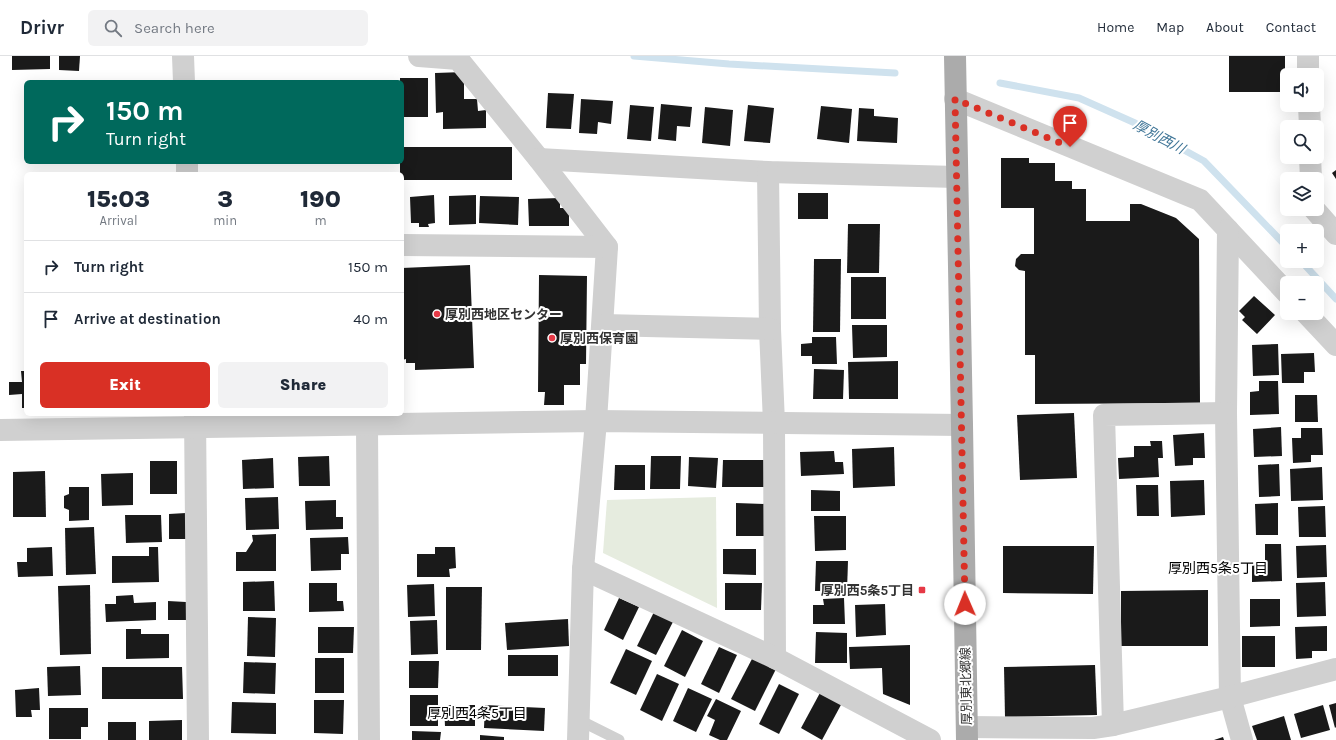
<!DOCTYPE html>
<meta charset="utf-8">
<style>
:root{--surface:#fff;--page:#f2f2f3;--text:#1f2937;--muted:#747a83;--line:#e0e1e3;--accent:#d93025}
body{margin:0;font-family:Karla,"Noto Sans JP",sans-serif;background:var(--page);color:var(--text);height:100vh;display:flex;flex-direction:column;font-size:15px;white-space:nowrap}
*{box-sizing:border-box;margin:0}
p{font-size:13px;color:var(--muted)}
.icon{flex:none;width:22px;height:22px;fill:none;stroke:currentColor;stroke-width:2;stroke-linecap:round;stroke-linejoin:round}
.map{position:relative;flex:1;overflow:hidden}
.side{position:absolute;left:24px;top:116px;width:380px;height:244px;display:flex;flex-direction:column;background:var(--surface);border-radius:6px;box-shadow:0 4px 16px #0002}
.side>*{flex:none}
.hud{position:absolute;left:24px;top:24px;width:380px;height:84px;border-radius:6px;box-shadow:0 4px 16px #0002;background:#00695c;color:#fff;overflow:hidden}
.controls{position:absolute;left:1280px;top:12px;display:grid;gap:8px}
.controls a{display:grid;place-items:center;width:44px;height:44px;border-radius:6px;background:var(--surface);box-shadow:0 4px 16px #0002;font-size:20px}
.pin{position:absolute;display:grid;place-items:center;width:34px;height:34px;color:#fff;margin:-41px -17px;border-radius:50% 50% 50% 0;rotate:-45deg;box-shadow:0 0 4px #0007}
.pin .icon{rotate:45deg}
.me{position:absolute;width:44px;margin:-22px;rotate:359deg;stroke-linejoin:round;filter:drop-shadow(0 0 3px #0008)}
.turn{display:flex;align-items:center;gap:14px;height:84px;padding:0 16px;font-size:18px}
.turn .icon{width:52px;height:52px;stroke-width:2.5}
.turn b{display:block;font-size:28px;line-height:34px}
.eta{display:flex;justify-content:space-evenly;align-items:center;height:68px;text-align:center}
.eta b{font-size:24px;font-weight:800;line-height:28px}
.button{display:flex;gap:8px;margin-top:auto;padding:8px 16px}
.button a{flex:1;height:46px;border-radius:6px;background:var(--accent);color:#fff;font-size:16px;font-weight:800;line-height:46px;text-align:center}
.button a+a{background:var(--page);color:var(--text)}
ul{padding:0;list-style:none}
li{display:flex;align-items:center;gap:12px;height:52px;padding:0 16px;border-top:1px solid var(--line)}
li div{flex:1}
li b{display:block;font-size:15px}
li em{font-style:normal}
header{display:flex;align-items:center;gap:24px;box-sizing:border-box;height:56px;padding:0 20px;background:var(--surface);border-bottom:1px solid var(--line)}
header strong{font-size:19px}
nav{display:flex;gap:22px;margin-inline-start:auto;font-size:14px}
.search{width:280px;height:36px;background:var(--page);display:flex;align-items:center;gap:10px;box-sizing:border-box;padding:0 14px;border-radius:6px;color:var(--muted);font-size:15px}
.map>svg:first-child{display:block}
.green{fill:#e6ecdf}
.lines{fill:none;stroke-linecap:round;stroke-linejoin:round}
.stream{stroke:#cfe2ee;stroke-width:7}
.building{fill:#1a1a1a}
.service{stroke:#d0d0d0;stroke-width:11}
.minor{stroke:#d0d0d0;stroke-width:22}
.primary{stroke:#ababab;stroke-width:22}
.route{stroke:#d93025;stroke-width:7;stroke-dasharray:0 12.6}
.poi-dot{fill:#e63946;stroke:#fff;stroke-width:1.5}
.labels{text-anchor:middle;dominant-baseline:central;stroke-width:4;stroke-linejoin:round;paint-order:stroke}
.poi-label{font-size:13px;font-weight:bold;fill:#333;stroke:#fff;text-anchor:start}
.street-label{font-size:13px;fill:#333;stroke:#fff}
.water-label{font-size:14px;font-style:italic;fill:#3f7597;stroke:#fff}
.neighbourhood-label{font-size:14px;fill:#000;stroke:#fff}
</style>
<header>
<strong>Drivr</strong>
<div class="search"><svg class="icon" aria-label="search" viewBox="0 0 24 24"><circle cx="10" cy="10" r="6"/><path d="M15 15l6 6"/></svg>Search here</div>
<nav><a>Home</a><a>Map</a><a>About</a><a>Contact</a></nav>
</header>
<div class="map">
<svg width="1336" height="684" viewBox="0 0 1336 684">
<rect width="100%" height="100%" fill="#fff"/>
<path class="green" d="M716,441L717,552L603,497L607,444Z"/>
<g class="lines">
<g class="stream">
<path d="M634,0L729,8L895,17"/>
<path d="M1000,27L1079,42L1135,67L1204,105L1287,191"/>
<path d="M1301,205L1336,243"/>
</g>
</g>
<g class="building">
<path d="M12,0H50V13L12,14Z"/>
<path d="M59,0H80L79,15L59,14Z"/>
<rect x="1229" y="0" width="56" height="36"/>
<path d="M464,16V43H477L478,55L486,54V72L443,73V56L436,57L435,17Z"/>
<path d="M400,22H428V61H402V26H400Z"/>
<path d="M548,37L574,38L571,73L546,72Z"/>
<path d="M581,43L613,45L611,68L598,66L597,78L579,77Z"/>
<path d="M661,48L692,51L690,71L677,70L676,85L658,83Z"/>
<path d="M630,49L654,51L651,85L627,83Z"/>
<path d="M748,49L774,52L770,87L744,85Z"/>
<path d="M821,50L852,53L849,87L817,83Z"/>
<path d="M705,51L733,54L730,90L702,87Z"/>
<path d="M859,52L874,53V60L898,62L897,87L857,85Z"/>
<path d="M402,91H512V124H402V118H400V106H402Z"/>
<path d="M1001,102H1029V107H1055V125H1072V133H1086V165H1130V148H1141L1176,162L1199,183L1200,347L1035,348V299H1025V215L1019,214L1015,210L1016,203L1021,198H1034V152H1001Z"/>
<path d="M1336,114V123L1332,117Z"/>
<rect x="798" y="137" width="30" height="26"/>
<path d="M434,139L435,167L428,168L429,171H419V167H411L410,141Z"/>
<path d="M476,139V168L449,169V140Z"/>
<path d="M480,140L519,141L518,169L479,167Z"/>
<path d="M560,142V152H569V170H529L528,143Z"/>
<path d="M848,168H880L879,217H847Z"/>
<path d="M814,203H841L840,276H813Z"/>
<path d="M470,209L474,312L415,314V307H406V303L402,304V212Z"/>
<path d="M539,219L587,220L586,308H580V329H564V349H544L545,336H538Z"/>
<rect x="851" y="221" width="35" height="42"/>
<path d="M1254,240L1275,259L1257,278L1242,264L1245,261L1239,255Z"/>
<path d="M852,269H887V301L853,302Z"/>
<path d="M812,281H836L837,308H812V300H801V288L812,287Z"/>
<path d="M1278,288L1279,319L1253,320L1252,289Z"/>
<path d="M1314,297L1315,316H1304V327H1282L1281,298Z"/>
<path d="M898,305V343H849L848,306Z"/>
<path d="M814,313L844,314L843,343H813Z"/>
<path d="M21,315H26V352H22V338L9,339V326H22Z"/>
<path d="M1259,325H1278L1279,358L1250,359V336L1259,335Z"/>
<path d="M1295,339H1317L1318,366H1295Z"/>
<path d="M1074,357L1077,422L1020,424L1017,359Z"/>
<path d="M1281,371L1282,400L1254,401L1253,373Z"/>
<path d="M1301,372H1322L1323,399H1311V406L1293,407L1292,382H1301Z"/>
<path d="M1204,377L1205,402H1193V409L1175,410L1173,379Z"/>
<path d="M1150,385H1162L1163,402H1158L1159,421L1119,423L1118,402L1134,401V390H1151Z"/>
<path d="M894,391L895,430L853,432L852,393Z"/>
<path d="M834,395L835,406H843L844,418L801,420L800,396Z"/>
<path d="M329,400L330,430H299L298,401Z"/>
<path d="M651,400H681L680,433H650Z"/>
<path d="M689,401L718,402L716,432L688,430Z"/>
<path d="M273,402L274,432L243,433L242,404Z"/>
<path d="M723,404H767V431H722Z"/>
<rect x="150" y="405" width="27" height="33"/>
<path d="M1279,408L1280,440L1259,441L1258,409Z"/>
<path d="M615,409H645V434H614Z"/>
<path d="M1322,411L1323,444L1291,445L1290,413Z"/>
<path d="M45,415L46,461H13V416Z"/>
<path d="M133,417V449L102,450L101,418Z"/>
<path d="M1204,424L1205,459L1171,461L1170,425Z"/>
<path d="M1136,429H1158L1159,460H1137Z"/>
<path d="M69,431H89V464L69,465V454L64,452V440L69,438Z"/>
<path d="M811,434L840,435V455H811Z"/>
<path d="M278,441L279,473L246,474L245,442Z"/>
<path d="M336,444V461H343V473L306,474L305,445Z"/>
<path d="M736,447L766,448V480H736Z"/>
<path d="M1278,447V479H1256L1255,448Z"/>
<path d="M1325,450L1326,481H1299L1298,451Z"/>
<path d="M186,457V483H169V458Z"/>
<path d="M125,459H161L162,486L126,487Z"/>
<path d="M814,460H846V494L815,495Z"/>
<path d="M94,471L96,518L66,519L65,472Z"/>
<path d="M276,478V515H236V496H246L253,485L252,479Z"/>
<path d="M348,481L349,498H341V514L311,515L310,482Z"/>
<path d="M1265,488H1281L1282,525L1252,526V507H1265Z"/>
<path d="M1326,489L1327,521L1297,522L1296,490Z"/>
<path d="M1003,490H1094L1093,538L1003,537Z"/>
<path d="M52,491L53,520L18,521L17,506H27V492Z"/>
<path d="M149,491H158L159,526L112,527V500H149Z"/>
<path d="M435,491H455L456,512L449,513L450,521H417V498H435Z"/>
<path d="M723,493H756V519L723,518Z"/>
<path d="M816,505H848L847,535H815Z"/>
<path d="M274,525L275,555H243V526Z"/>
<path d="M1325,526L1326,560L1297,561L1296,527Z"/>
<path d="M309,527H337V545H343L344,555L309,556Z"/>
<path d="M725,527H762L761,554H725Z"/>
<path d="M434,528L435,560L408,561L407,529Z"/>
<path d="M90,529L91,598L60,599L58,530Z"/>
<path d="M446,531H482L481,594H446Z"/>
<path d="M1208,534V590H1121V535Z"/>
<path d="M133,539L134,547L156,546V564L106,566L105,548H116V540Z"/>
<path d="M619,542L639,551L623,584L604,574Z"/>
<path d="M844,542L845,568H813V549H824L823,543Z"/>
<path d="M1250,543H1280V570L1250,571Z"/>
<path d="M168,545L186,546V564H168Z"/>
<path d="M885,548L886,579L856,581L855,549Z"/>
<path d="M656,552L675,562L656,599L637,590Z"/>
<path d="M248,561L276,562L275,601L247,600Z"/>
<path d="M568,563L569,590L507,594L505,567Z"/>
<path d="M437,564L438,598L411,599L410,565Z"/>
<path d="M1327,570V595H1312V602L1296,603L1295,571Z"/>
<path d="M318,571H354L353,597H318Z"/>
<path d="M126,573H141V578H169V602L126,603Z"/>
<path d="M682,574L703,585L685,621L664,610Z"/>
<path d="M816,576L847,577V607H815Z"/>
<rect x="1242" y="580" width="33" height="31"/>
<path d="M910,589V649L883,638L882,612L850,613L849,591Z"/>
<path d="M719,591L737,599L719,637L701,628Z"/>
<path d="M626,593L652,605L636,639L610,627Z"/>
<rect x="508" y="599" width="50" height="21"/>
<path d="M753,601L776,613L755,655L731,643Z"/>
<rect x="315" y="602" width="29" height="35"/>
<path d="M409,605H439L438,632H409Z"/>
<path d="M244,606L276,607L275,638L243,637Z"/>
<path d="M1095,609L1097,659L1005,661L1004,611Z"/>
<path d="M80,610L81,639L48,640L47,611Z"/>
<path d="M102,611H182L183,643H102Z"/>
<path d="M657,618L679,628L662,665L640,654Z"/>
<path d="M779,628L799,638L779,678L759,668Z"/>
<path d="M39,632L40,654H31L32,661H16L15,634Z"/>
<path d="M688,632L712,643L696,676L673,665Z"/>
<path d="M821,635L842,647L822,684L801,672Z"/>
<rect x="410" y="639" width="28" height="31"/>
<path d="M716,643L741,655L727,684H720L709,679L715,664L707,660Z"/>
<path d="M314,644H344L343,678L314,677Z"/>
<path d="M232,646L276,647V678L231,677Z"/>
<path d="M1336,647V671L1335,672L1329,649Z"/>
<path d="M444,649H475V670H445Z"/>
<path d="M485,649L545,652L544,675L484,672Z"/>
<path d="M1323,649L1330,674L1301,682L1294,658Z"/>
<path d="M49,652H88V671H81V683H49Z"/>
<path d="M1284,660L1291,684H1257L1252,670Z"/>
<path d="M182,664V684H149V665Z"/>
<rect x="108" y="666" width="28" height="18"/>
<path d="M412,675L441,676L440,684H412Z"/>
<path d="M480,679L504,681V684H480Z"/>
<path d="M1223,681L1224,684H1214Z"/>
</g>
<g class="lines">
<path class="service" d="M579,664L619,684"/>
<g class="minor">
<path d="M183,0L184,26"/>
<path d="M419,0L458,3L539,103L607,191L596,365L583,513L578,684"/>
<path d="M1308,0V19"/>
<path d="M955,43L1200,144L1287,237"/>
<path d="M1309,49L1310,71"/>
<path d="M1310,101L1311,123"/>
<path d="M539,103L768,116L956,121"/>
<path d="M187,106V118"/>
<path d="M768,116L770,273L774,367L775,602"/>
<path d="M1314,153L1336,178"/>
<path d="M1228,174L1226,357L1230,641L1242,684"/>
<path d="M402,189L607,191"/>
<path d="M1306,257L1336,289"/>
<path d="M603,269L770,273"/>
<path d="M195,358L198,684"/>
<path d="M367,369L369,684"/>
<path d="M0,374L596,365L962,369"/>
<path d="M583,513L775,602L930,684"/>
<path d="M1113,669L1104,359L1226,357"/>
<path d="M967,671L1093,672L1113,669L1230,641L1336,613"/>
</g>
<path class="primary" d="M955,0L962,369L967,684"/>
</g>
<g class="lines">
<path class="route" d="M965,548L955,43L1070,91"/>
</g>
<g class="poi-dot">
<circle cx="437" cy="258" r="4"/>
<circle cx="552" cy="282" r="4"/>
<rect x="918" y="530" width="8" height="8" rx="2"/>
</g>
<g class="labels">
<g class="poi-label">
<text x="445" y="258">厚別西地区センター</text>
<text x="560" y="282">厚別西保育園</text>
<text x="914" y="534" text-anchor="end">厚別西5条5丁目</text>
</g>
<g class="street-label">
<text transform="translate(966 630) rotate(-91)">厚別東北郷線</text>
</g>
<g class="water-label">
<text transform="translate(1159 81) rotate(28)">厚別西川</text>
</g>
<g class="neighbourhood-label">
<text x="1218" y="512">厚別西5条5丁目</text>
<text x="477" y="657">厚別西4条5丁目</text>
</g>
</g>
</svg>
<div class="controls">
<a><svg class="icon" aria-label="sound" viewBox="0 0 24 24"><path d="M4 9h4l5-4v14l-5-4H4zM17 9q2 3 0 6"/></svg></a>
<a><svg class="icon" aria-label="search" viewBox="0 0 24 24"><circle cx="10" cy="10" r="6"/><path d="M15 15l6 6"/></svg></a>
<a><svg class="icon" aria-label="layers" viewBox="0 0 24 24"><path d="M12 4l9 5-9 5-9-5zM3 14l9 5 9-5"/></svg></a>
<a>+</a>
<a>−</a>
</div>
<div class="pin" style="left:1070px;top:91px;background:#d93025"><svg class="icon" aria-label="arrive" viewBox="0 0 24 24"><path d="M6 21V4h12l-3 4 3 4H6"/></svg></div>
<svg class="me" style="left:965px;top:548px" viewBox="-20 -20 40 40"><circle r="19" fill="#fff"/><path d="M0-13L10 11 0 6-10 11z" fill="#d93025"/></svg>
<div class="hud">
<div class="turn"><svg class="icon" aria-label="right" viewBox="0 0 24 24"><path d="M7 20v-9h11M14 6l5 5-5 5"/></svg><div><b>150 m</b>Turn right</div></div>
</div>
<section class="side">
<div class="eta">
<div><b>15:03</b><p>Arrival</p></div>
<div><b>3</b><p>min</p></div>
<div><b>190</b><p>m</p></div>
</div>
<ul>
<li><svg class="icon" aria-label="right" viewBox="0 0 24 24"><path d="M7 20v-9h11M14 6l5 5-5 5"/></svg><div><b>Turn right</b></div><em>150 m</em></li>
<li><svg class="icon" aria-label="arrive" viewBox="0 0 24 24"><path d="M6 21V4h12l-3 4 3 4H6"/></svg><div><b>Arrive at destination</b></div><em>40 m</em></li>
</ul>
<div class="button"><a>Exit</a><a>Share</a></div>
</section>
</div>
